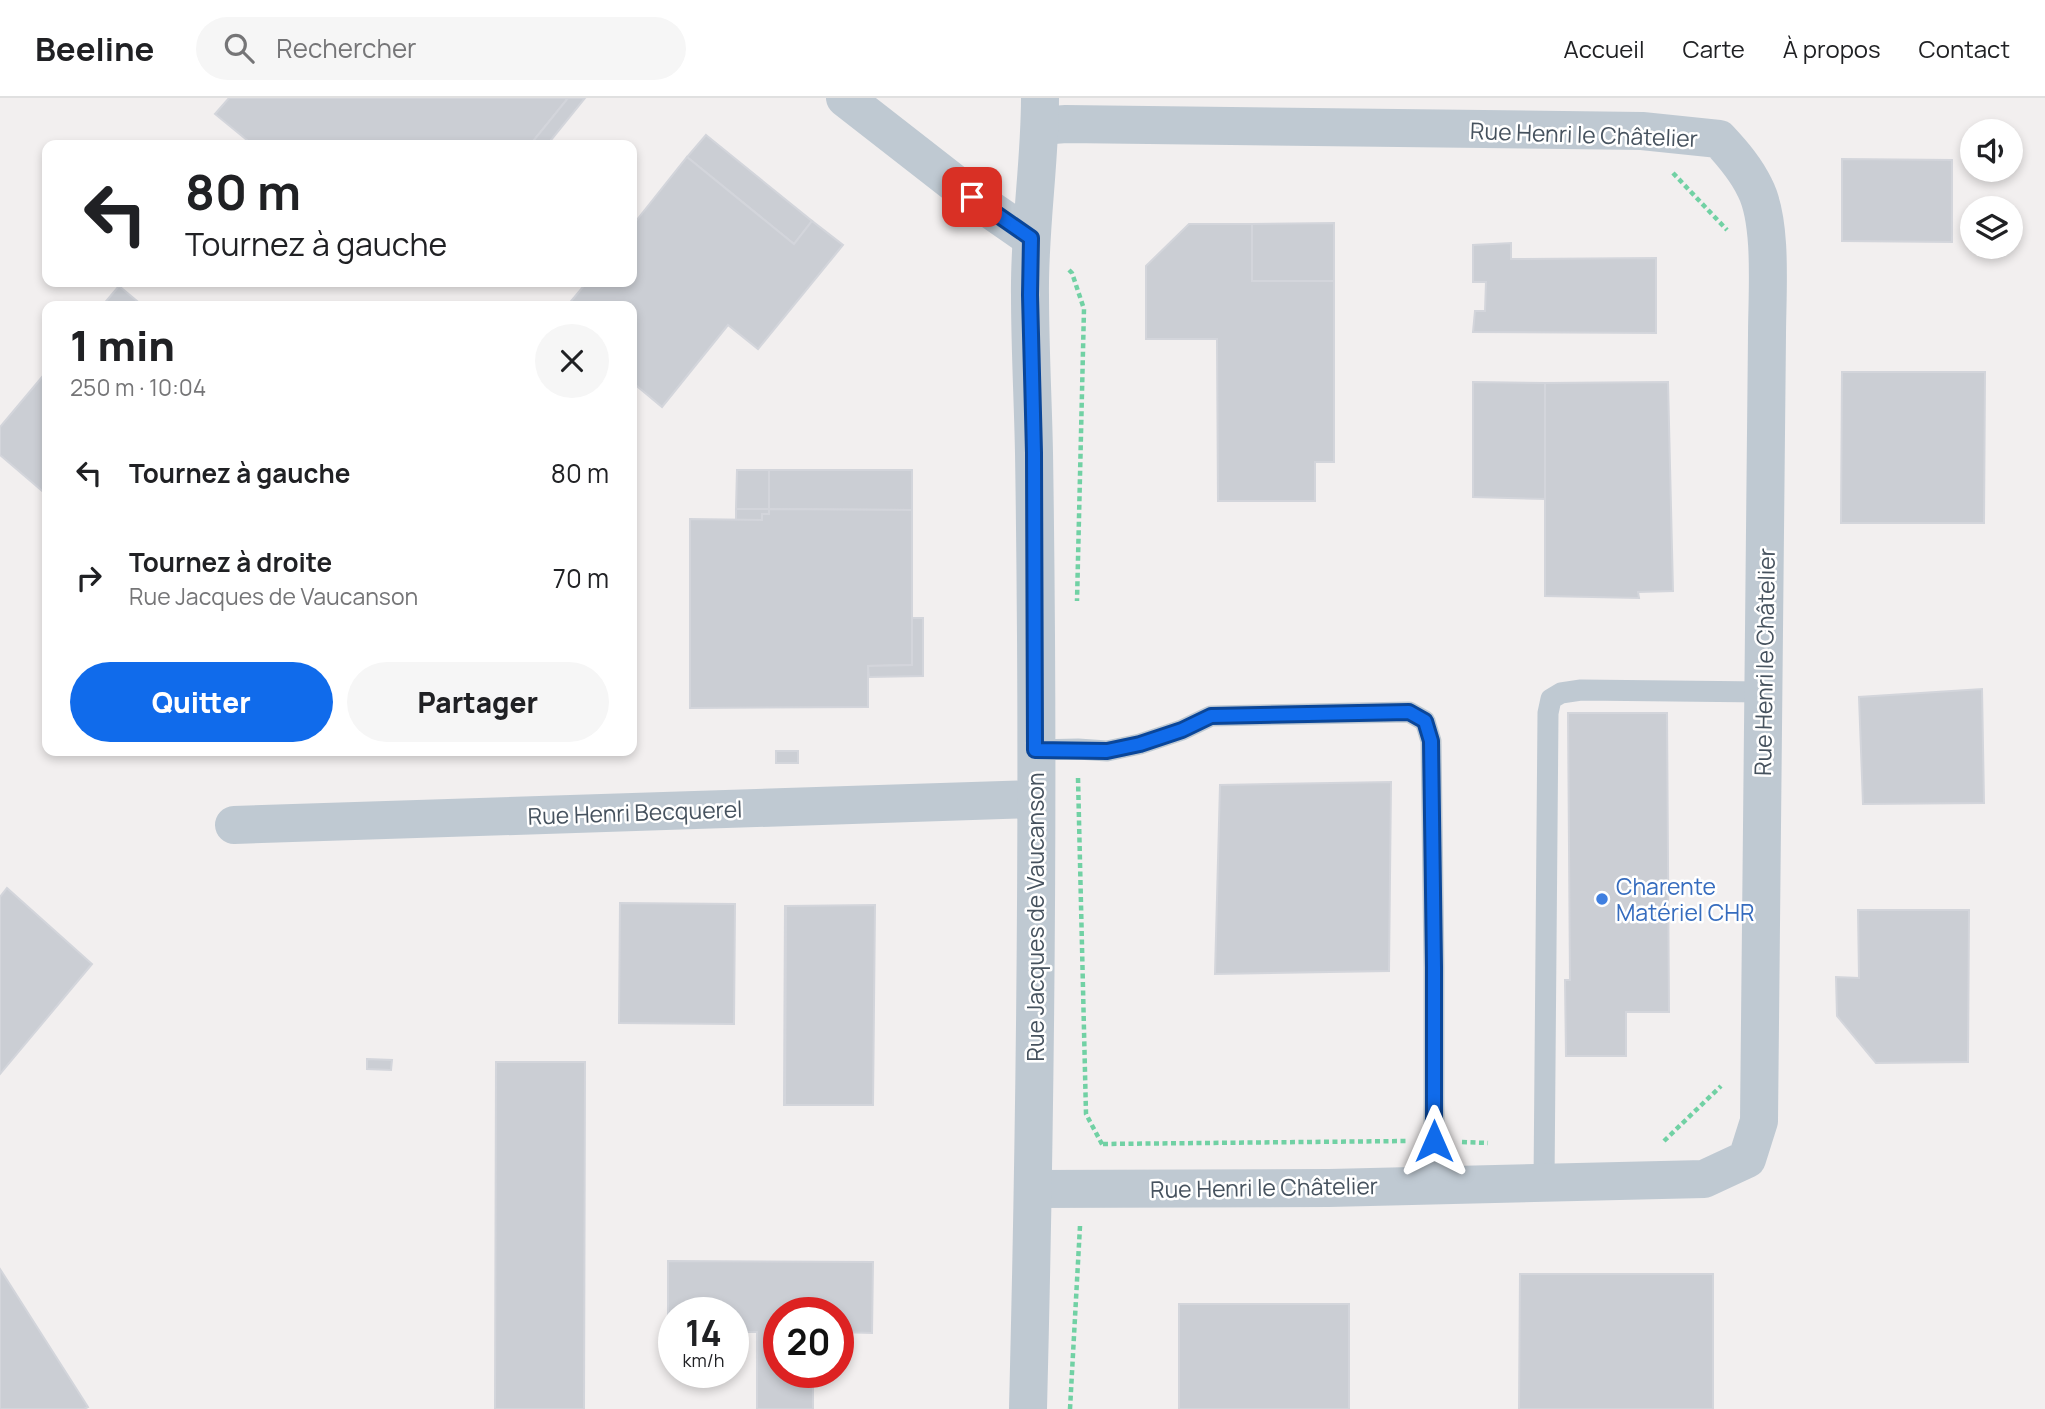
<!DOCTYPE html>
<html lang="fr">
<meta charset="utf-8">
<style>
:root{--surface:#fff;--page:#f6f6f6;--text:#202124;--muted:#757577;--line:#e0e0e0;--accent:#106beb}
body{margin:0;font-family:Manrope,sans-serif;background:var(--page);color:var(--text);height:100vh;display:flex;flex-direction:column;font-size:26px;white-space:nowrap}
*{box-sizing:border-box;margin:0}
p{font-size:23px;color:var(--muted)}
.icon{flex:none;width:38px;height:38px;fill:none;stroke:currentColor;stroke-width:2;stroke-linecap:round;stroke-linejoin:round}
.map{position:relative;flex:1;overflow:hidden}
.details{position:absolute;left:42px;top:203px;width:595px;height:455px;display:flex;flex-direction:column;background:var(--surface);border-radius:14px;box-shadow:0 4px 10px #0003}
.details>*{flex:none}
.top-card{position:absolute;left:42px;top:42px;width:595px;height:147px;border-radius:14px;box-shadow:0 4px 10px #0003;background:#fff;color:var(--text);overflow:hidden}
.fabs{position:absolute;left:1960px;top:21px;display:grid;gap:14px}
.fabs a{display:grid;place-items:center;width:63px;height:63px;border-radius:50%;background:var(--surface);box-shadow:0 4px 10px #0003;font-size:35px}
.speed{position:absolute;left:658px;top:1199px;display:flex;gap:14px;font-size:35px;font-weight:700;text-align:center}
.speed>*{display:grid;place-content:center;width:91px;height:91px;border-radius:50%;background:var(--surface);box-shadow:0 4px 10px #0003;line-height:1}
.speed small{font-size:18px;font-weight:400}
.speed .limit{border:10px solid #d22;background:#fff;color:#111}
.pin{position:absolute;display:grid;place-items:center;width:60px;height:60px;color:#fff;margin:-30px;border-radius:14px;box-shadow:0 4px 10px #0006}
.me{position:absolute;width:77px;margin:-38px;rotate:0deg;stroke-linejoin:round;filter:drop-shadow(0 0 5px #0008)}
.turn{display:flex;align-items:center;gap:24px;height:147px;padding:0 28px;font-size:32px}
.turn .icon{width:91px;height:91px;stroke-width:2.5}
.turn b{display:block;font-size:49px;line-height:60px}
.round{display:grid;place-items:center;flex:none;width:74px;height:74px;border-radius:37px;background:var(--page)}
.summary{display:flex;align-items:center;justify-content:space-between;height:119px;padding:0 28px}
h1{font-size:42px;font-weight:800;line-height:52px}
.action{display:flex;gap:14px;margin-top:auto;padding:14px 28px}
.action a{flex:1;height:80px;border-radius:42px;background:var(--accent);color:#fff;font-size:28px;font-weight:800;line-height:80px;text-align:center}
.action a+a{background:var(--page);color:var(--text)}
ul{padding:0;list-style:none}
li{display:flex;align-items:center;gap:21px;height:105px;padding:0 28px}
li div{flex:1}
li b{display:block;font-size:26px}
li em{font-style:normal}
header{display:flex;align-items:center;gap:42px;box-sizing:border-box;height:98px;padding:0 35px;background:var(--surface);border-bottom:2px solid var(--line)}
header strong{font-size:33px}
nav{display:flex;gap:38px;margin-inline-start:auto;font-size:24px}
.search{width:490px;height:63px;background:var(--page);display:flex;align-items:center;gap:18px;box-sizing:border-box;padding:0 24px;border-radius:38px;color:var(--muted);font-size:26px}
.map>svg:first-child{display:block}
.building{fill:#cbced4;stroke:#d3d5db;stroke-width:2}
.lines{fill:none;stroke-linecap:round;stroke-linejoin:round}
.path{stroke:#71d1a4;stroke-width:4.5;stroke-dasharray:5 3.5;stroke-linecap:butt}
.service{stroke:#bfc9d2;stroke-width:21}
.minor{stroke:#bfc9d2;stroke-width:38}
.route-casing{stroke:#0a4699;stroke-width:18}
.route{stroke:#106beb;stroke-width:12}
.shop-dot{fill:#3f7fe0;stroke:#fff;stroke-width:2.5}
.labels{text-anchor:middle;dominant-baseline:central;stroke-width:5;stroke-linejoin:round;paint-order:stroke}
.street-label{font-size:23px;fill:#46525e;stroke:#fff}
.shop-label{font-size:23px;fill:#366cbe;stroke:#fff;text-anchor:start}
</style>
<header>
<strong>Beeline</strong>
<div class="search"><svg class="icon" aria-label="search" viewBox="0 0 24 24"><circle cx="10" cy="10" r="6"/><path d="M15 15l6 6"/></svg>Rechercher</div>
<nav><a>Accueil</a><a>Carte</a><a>À propos</a><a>Contact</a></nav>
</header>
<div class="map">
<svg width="2045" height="1311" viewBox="0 0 2045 1311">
<rect width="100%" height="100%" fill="#f2efef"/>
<g class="building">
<path d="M229,0H568L530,47H253L215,16Z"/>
<path d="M568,0H585L547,47H530Z"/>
<path d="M706,37L812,123L794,146L687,59Z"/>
<path d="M687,59L794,146L812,123L843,147L758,251L728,227L662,309L632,284V208H567L587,184H632V128Z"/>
<path d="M1842,61L1952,62V144L1842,143Z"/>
<path d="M1334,125V183H1252V126Z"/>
<path d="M1189,126H1252V183H1334V364H1315V403H1218L1217,241H1146V168Z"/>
<path d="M1511,145V161L1656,160V235L1473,234L1475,213H1485L1486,184H1473V147Z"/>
<path d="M119,188L143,208H102Z"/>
<path d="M47,273V397L0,357V329Z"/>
<path d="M1842,274H1985L1984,425H1841Z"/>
<path d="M1473,284L1545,285V401L1473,399Z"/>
<path d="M1668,284L1673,493L1638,494L1639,500L1545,498V285Z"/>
<path d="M737,372H769V411H736Z"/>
<path d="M769,372H912V412L769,411Z"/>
<path d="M736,411H769V416H762V422H736Z"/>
<path d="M769,411L912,412V567L868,568V609L690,610V421L762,422V416H769Z"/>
<path d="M912,520H923V578L869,579L868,568L912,567Z"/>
<path d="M1982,591L1984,705L1863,706L1859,599Z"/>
<path d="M1568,615H1667L1669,914H1626V958H1566L1565,882H1570Z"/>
<rect x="776" y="653" width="22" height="12"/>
<path d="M1391,684L1389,873L1215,876L1220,687Z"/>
<path d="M7,790L92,866L0,976V799Z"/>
<path d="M620,805L735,806L734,926L619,925Z"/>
<path d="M785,807V1007H784Z"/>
<path d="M875,807L873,1007H785L786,808Z"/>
<path d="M1858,812H1969L1968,964L1876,965L1837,918L1836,879L1859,880Z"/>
<path d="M367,961L392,962L391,972L367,971Z"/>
<path d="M496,964H585L584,1311H495Z"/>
<path d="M668,1163L873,1164L872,1235L838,1234V1214H779V1274H813V1311H757V1234H733V1214H674V1234H668Z"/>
<path d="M0,1171L88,1309L84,1311H0Z"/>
<path d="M1520,1176H1713V1311H1519Z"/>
<rect x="1179" y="1206" width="170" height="105"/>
</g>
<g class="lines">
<g class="path">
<path d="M1673,75L1727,132"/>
<path d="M1069,172L1072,175L1084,211L1077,503"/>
<path d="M1078,680L1086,1016L1103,1048"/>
<path d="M1664,1043L1721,988"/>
<path d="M1462,1044L1488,1045"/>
<path d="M1103,1046L1407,1043"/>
<path d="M1070,1311L1080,1128"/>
</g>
<g class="service">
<path d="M1035,652L1078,651L1107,653L1140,646L1182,632L1211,618L1409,614L1425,623L1431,643L1434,869V1087"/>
<path d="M1544,1085L1548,615L1551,601L1561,595L1581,592L1764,594"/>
</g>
<g class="minor">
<path d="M845,0L972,99L1031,140"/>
<path d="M234,727L1036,701"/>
<path d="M1034,1091L1329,1090L1704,1081L1747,1061L1759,1023L1767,237C1767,197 1773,125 1755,90C1746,71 1733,56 1719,41L1642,33L1066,26L1040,28"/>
<path d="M1028,1311C1036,993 1039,674 1034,355C1033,303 1030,250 1030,197C1029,131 1040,66 1040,0"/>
</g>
</g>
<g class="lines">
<defs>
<path id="route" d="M972,99L1031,140L1030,197L1034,355L1035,652L1107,653L1140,646L1182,632L1211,618L1409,614L1425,623L1431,643L1434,869V1043"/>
</defs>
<use href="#route" class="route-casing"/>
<use href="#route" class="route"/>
</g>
<circle class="shop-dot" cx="1602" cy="801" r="7"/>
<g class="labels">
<g class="street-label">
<text transform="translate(1584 36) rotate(2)">Rue Henri le Châtelier</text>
<text transform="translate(1764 564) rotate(-89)">Rue Henri le Châtelier</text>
<text transform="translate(635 714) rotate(-2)">Rue Henri Becquerel</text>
<text transform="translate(1035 819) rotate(-90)">Rue Jacques de Vaucanson</text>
<text transform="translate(1264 1089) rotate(-1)">Rue Henri le Châtelier</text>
</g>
<g class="shop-label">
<text x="1616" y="788">Charente<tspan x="1616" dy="26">Matériel CHR</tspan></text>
</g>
</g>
</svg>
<div class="fabs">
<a><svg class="icon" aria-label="sound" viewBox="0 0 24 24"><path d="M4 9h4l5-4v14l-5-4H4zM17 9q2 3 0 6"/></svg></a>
<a><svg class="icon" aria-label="layers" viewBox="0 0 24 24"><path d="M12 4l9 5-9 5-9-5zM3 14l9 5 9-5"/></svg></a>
</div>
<div class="speed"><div>14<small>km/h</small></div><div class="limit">20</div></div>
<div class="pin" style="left:972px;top:99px;background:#d93025"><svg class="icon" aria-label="arrive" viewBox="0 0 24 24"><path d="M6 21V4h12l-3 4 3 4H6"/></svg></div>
<svg class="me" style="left:1434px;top:1043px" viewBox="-20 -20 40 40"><path d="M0-17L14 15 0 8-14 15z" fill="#106beb" stroke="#fff" stroke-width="4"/></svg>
<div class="top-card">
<div class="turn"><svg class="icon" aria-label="left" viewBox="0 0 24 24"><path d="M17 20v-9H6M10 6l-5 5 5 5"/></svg><div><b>80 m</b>Tournez à gauche</div></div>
</div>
<section class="details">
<div class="summary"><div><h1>1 min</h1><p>250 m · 10:04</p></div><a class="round"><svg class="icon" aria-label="close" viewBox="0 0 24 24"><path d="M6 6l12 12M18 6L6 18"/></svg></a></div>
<ul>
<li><svg class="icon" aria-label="left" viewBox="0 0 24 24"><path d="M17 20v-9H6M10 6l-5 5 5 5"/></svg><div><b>Tournez à gauche</b></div><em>80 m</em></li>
<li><svg class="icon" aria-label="right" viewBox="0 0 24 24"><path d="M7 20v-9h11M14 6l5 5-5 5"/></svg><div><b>Tournez à droite</b><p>Rue Jacques de Vaucanson</p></div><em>70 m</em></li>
</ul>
<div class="action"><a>Quitter</a><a>Partager</a></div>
</section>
</div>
